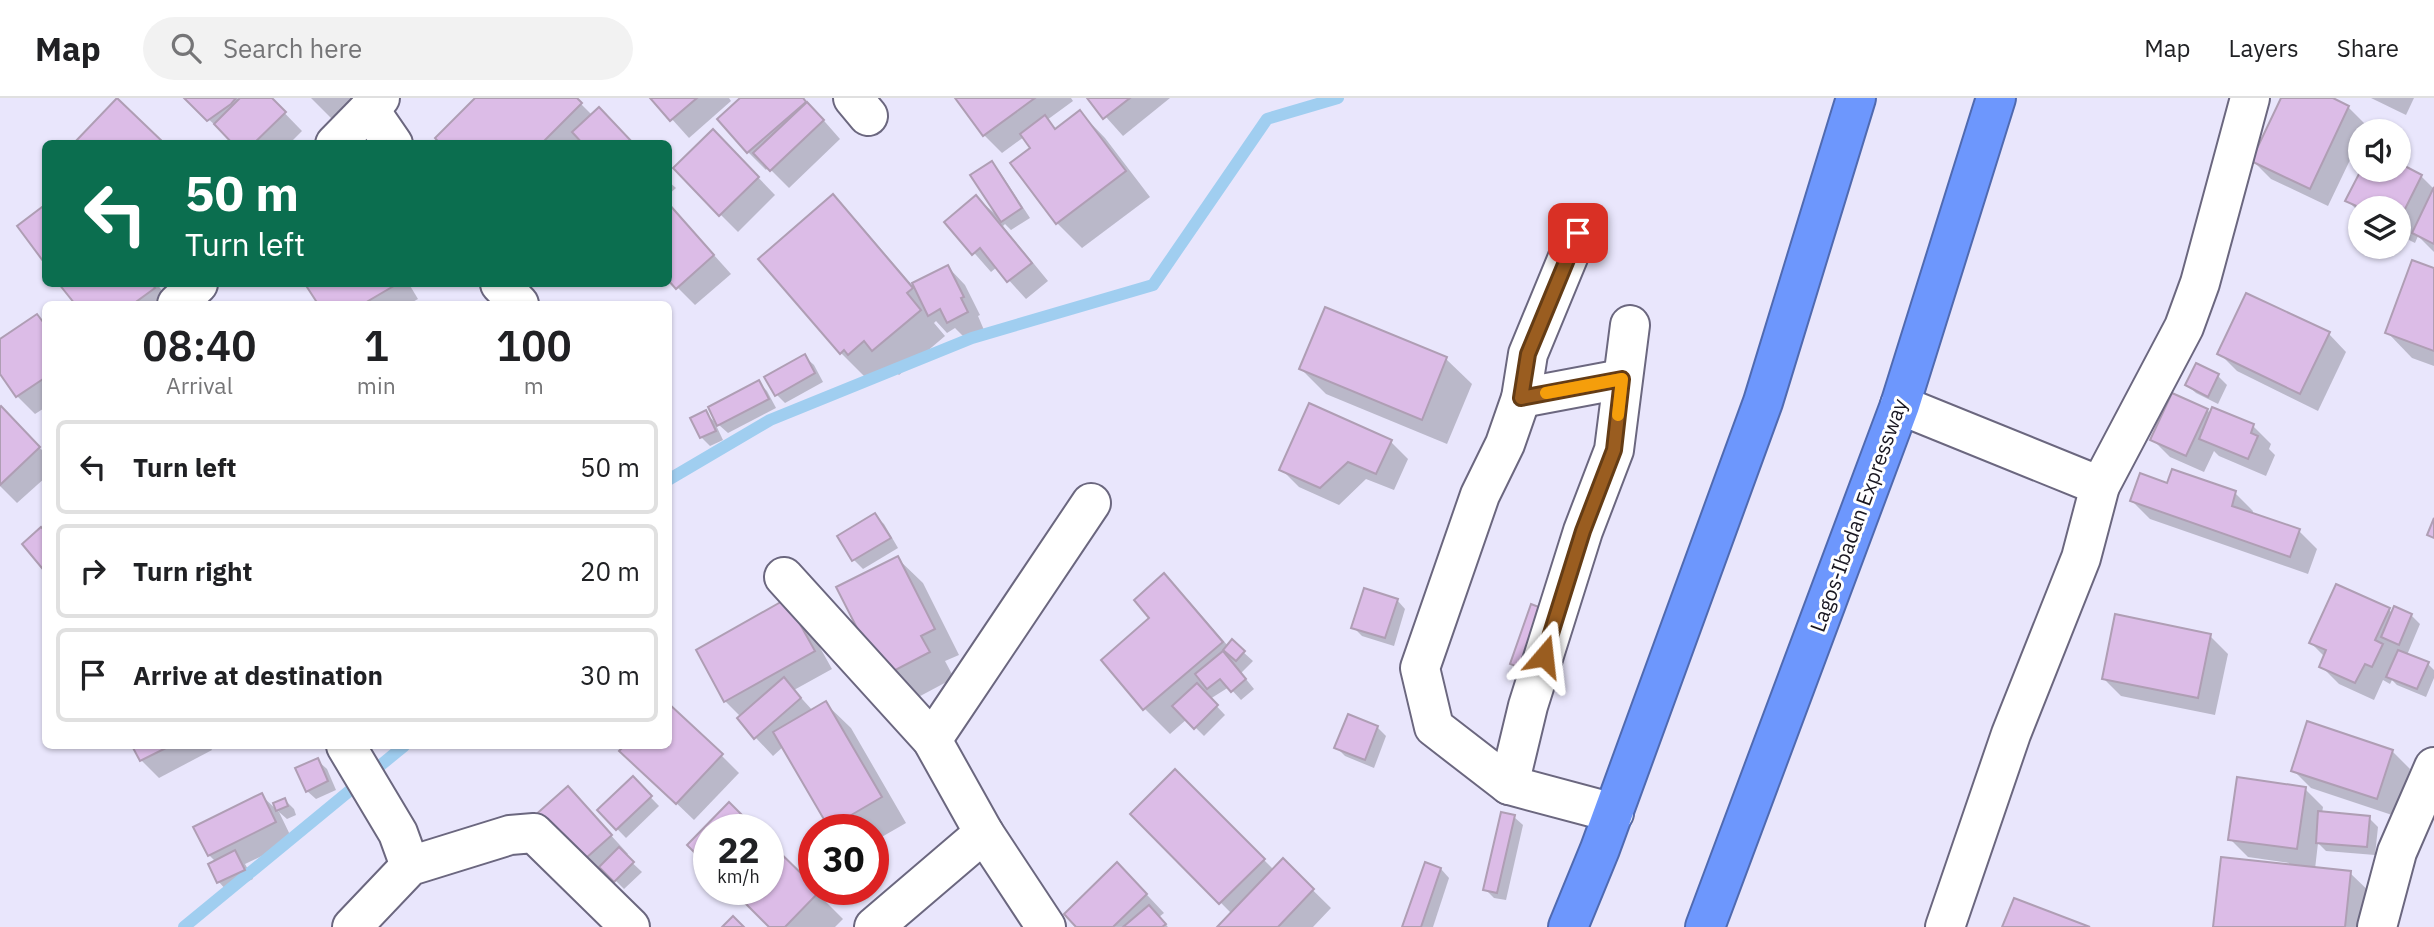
<!DOCTYPE html>
<style>
:root{--surface:#fff;--page:#f2f2f2;--text:#202124;--muted:#757577;--line:#e0e0e0}
body{margin:0;font-family:"IBM Plex Sans",sans-serif;background:var(--page);color:var(--text);height:100vh;display:flex;flex-direction:column;font-size:26px;white-space:nowrap}
*{box-sizing:border-box;margin:0}
p{font-size:23px;color:var(--muted)}
.icon{flex:none;width:38px;height:38px;fill:none;stroke:currentColor;stroke-width:2;stroke-linecap:round;stroke-linejoin:round}
.map{position:relative;flex:1;overflow:hidden}
.panel{position:absolute;left:42px;top:203px;width:630px;height:448px;display:flex;flex-direction:column;background:var(--surface);border-radius:10px;box-shadow:0 2px 5px #0004}
.panel>*{flex:none}
.hud{position:absolute;left:42px;top:42px;width:630px;height:147px;border-radius:10px;box-shadow:0 2px 5px #0004;background:#0b6e4f;color:#fff;overflow:hidden}
.buttons{position:absolute;left:2348px;top:21px;display:grid;gap:14px}
.buttons a{display:grid;place-items:center;width:63px;height:63px;border-radius:50%;background:var(--surface);box-shadow:0 2px 5px #0004;font-size:35px}
.speed{position:absolute;left:693px;top:716px;display:flex;gap:14px;font-size:35px;font-weight:700;text-align:center}
.speed>*{display:grid;place-content:center;width:91px;height:91px;border-radius:50%;background:var(--surface);box-shadow:0 2px 5px #0004;line-height:1}
.speed small{font-size:18px;font-weight:400}
.speed .limit{border:10px solid #d22;background:#fff;color:#111}
.pin{position:absolute;display:grid;place-items:center;width:60px;height:60px;color:#fff;margin:-30px;border-radius:14px;box-shadow:0 4px 10px #0006}
.me{position:absolute;width:77px;margin:-38px;rotate:17deg;stroke-linejoin:round;filter:drop-shadow(0 0 5px #0008)}
.turn{display:flex;align-items:center;gap:24px;height:147px;padding:0 28px;font-size:32px}
.turn .icon{width:91px;height:91px;stroke-width:2.5}
.turn b{display:block;font-size:49px;line-height:60px}
.eta{display:flex;justify-content:space-evenly;align-items:center;height:119px;text-align:center}
.eta b{font-size:42px;font-weight:600;line-height:49px}
ul{padding:0;list-style:none}
li{display:flex;align-items:center;gap:21px;height:94px;margin:0 14px 10px;padding:0 14px;border:4px solid var(--line);border-radius:10px}
li div{flex:1}
li b{display:block;font-size:26px}
li em{font-style:normal}
header{display:flex;align-items:center;gap:42px;box-sizing:border-box;height:98px;padding:0 35px;background:var(--surface);border-bottom:2px solid var(--line)}
header strong{font-size:33px}
nav{display:flex;gap:38px;margin-inline-start:auto;font-size:24px}
.search{width:490px;height:63px;background:var(--page);display:flex;align-items:center;gap:18px;box-sizing:border-box;padding:0 24px;border-radius:38px;color:var(--muted);font-size:26px}
.map>svg:first-child{display:block}
.shadow{fill:#0003}
.lines{fill:none;stroke-linecap:round;stroke-linejoin:round}
.stream{stroke:#a0cef0;stroke-width:12}
.building{fill:#dcbce7;stroke:#af9eb4;stroke-width:2}
.minor-casing{stroke:#6b677f;stroke-width:42}
.highway-casing{stroke:#506ab0;stroke-width:42}
.minor{stroke:#fff;stroke-width:38}
.highway{stroke:#6d97fd;stroke-width:38}
.route-casing{stroke:#643c15;stroke-width:18}
.route{stroke:#9a5d20;stroke-width:12}
.slow{stroke:#f59e0b;stroke-width:12}
.labels{text-anchor:middle;dominant-baseline:central;stroke-width:6;stroke-linejoin:round;paint-order:stroke}
.street-label{font-size:21px;fill:#191721;stroke:#fff}
</style>
<header>
<strong>Map</strong>
<div class="search"><svg class="icon" aria-label="search" viewBox="0 0 24 24"><circle cx="10" cy="10" r="6"/><path d="M15 15l6 6"/></svg>Search here</div>
<nav><a>Map</a><a>Layers</a><a>Share</a></nav>
</header>
<div class="map">
<svg width="2434" height="829" viewBox="0 0 2434 829">
<rect width="100%" height="100%" fill="#e9e6fc"/>
<g class="shadow">
<path d="M186,0H270L302,33L289,46H235Z"/>
<path d="M311,0H358L335,24Z"/>
<path d="M477,0H575L593,18L632,46H442Z"/>
<path d="M653,0H729L731,3L689,40Z"/>
<path d="M743,0H804L840,41L789,90L768,69L766,72L748,54Z"/>
<path d="M957,0H1071L1073,3L1047,22L1057,32L1080,14L1105,40L1150,99L1082,150L1057,125L1032,50L1024,39L1002,55L984,37Z"/>
<path d="M1089,0H1170L1123,38Z"/>
<path d="M2283,0H2329L2348,9L2366,27L2363,33H2361V39L2328,108L2271,81L2253,63Z"/>
<path d="M2371,0H2414L2406,17Z"/>
<path d="M731,51L775,97L738,134L720,116Z"/>
<path d="M991,65L1000,74L1030,120L1011,132L1005,126L1003,128L1048,183L1026,201L997,169L991,174L947,124L976,99L1001,121Z"/>
<path d="M2363,72H2399L2421,78L2434,91V154L2418,138L2415,145L2399,137V110H2361V116L2347,102Z"/>
<path d="M668,83L676,90L668,97Z"/>
<path d="M833,98L858,124L912,187L948,169L965,187L980,217L978,218L984,232L967,242L955,230L947,235L936,223L934,225L945,238L899,277L890,268L874,281L870,277L866,280L841,255Z"/>
<path d="M668,106L731,176L695,207L677,189Z"/>
<path d="M2434,172V268L2412,260L2387,234Z"/>
<path d="M61,186H157L172,206H77Z"/>
<path d="M307,186H409L418,201L409,206H320Z"/>
<path d="M1326,212L1446,261L1472,286L1447,346L1326,296L1301,271Z"/>
<path d="M37,218L46,226V309L35,316L17,298L0,273V243Z"/>
<path d="M2329,236L2346,254L2318,313L2237,273L2219,255Z"/>
<path d="M805,259L814,267L823,284L785,305L777,297Z"/>
<path d="M2196,267L2218,278L2227,287L2218,306L2196,295L2187,287Z"/>
<path d="M758,284L767,293L776,310L728,335L719,327Z"/>
<path d="M0,311L46,356V379L17,405L0,388Z"/>
<path d="M2207,312L2211,316L2253,328L2271,346L2269,351L2275,357L2266,378L2219,358L2214,353L2204,374L2170,359L2152,341Z"/>
<path d="M705,315L714,323L723,342L710,348L701,339Z"/>
<path d="M1391,344L1408,361L1394,392L1366,381L1339,407L1299,389L1281,371Z"/>
<path d="M2168,387L2235,395L2253,413L2252,417L2299,433L2317,451L2308,476L2150,421L2132,403Z"/>
<path d="M875,418L884,426L898,450L863,471L854,462L840,439Z"/>
<path d="M897,460L923,485L959,557L945,563L954,580L909,604L884,578Z"/>
<path d="M1164,478L1189,503L1228,548L1232,544L1253,563L1241,575L1254,591L1241,602L1229,589L1210,601L1225,617L1204,638L1187,621L1170,636L1145,611L1104,562L1152,521Z"/>
<path d="M1397,502L1405,511L1394,548L1362,538L1353,529Z"/>
<path d="M2389,512L2393,516L2411,517L2420,526L2407,557L2428,566L2434,572V580L2426,599L2397,587L2392,582L2390,586L2383,582L2374,602L2339,586L2321,568L2325,559L2311,545Z"/>
<path d="M804,521L832,571L794,592L813,613L825,605L851,630L906,725L873,744V732H834L831,728L784,648L773,658L756,640L739,620L741,619L725,603L698,553Z"/>
<path d="M2210,538L2228,556L2215,617L2121,598L2103,580Z"/>
<path d="M1377,629L1386,638L1374,670L1345,658L1337,650Z"/>
<path d="M134,648H210L212,652L159,680L141,662Z"/>
<path d="M627,648H668L721,657L739,675L694,722L622,653Z"/>
<path d="M2392,653L2410,671L2395,718L2311,690L2293,672Z"/>
<path d="M318,663L327,671L336,692L316,701L307,693Z"/>
<path d="M1175,673L1274,772L1283,763L1331,810L1313,829H1219L1232,816L1133,716Z"/>
<path d="M633,681L659,708L626,740L599,712Z"/>
<path d="M568,690L628,756L625,758L642,774L624,791L607,774L596,784L536,719Z"/>
<path d="M2305,691L2323,709L2322,715L2369,720L2378,729L2375,757L2326,753L2318,745L2315,771L2350,775L2376,800L2372,829H2215L2288,768L2289,765L2248,759L2230,741Z"/>
<path d="M261,697L279,714L275,706L285,702L294,711L296,717L287,721L279,714L293,743L245,766L253,781L227,793L219,784L210,766L216,764L209,757L195,729Z"/>
<path d="M1514,719L1523,727L1506,802L1494,800L1485,791Z"/>
<path d="M768,746L843,821L835,829H771L733,791H768Z"/>
<path d="M1441,771L1449,780L1433,829H1404Z"/>
<path d="M1135,784L1164,815L1159,819L1168,829H1079Z"/>
</g>
<g class="lines">
<g class="stream">
<path d="M668,382L770,322L972,240L1153,187L1267,21L1338,0"/>
<path d="M184,829L404,648"/>
</g>
</g>
<g class="building">
<path d="M117,0L165,46H73Z"/>
<path d="M184,0H236L231,6L207,23Z"/>
<path d="M240,0H272L286,14L253,46H233L214,26Z"/>
<path d="M475,0H577L582,5L541,46H440L435,40Z"/>
<path d="M650,0H697L670,23Z"/>
<path d="M740,0H803L806,4L747,55L717,21Z"/>
<path d="M955,0H1035L983,38Z"/>
<path d="M1087,0H1130L1103,21Z"/>
<path d="M2281,0H2333L2349,8L2310,91L2251,63Z"/>
<path d="M807,4L824,22L770,73L753,55Z"/>
<path d="M599,9L634,46H583L572,34Z"/>
<path d="M1080,12L1126,73L1056,126L1010,65L1030,50L1020,36L1045,17L1055,31Z"/>
<path d="M713,31L759,79L719,118L673,70Z"/>
<path d="M992,63L1022,110L1001,124L970,77Z"/>
<path d="M2399,65L2422,77L2399,123V110H2361L2345,103L2361,72H2399Z"/>
<path d="M2434,89V146L2412,135Z"/>
<path d="M833,96L913,190L907,195L921,212L872,253L864,243L848,257L844,252L840,256L758,161Z"/>
<path d="M976,97L1032,165L1007,184L980,150L972,157L944,124Z"/>
<path d="M668,105L714,157L676,191L668,182Z"/>
<path d="M46,106V167L17,128Z"/>
<path d="M2412,162L2434,170V253L2385,235Z"/>
<path d="M948,167L964,199L961,200L968,214L947,225L940,211L928,218L912,185Z"/>
<path d="M59,186H152L155,190L133,206H75Z"/>
<path d="M305,186H397L363,206H318Z"/>
<path d="M2246,195L2330,234L2300,296L2217,256Z"/>
<path d="M1325,209L1447,259L1422,322L1299,271Z"/>
<path d="M37,216L46,228V279L16,299L0,276V241Z"/>
<path d="M805,256L815,275L775,298L764,279Z"/>
<path d="M2196,265L2219,276L2208,299L2185,287Z"/>
<path d="M759,282L769,301L717,328L708,309Z"/>
<path d="M2172,295L2208,311L2186,358L2150,342Z"/>
<path d="M1309,305L1392,342L1376,376L1348,364L1320,390L1279,372Z"/>
<path d="M1,308L40,349L0,387V309Z"/>
<path d="M2212,309L2254,326L2251,335L2258,338L2248,361L2199,341Z"/>
<path d="M706,312L716,333L700,340L690,320Z"/>
<path d="M2172,371L2236,393L2232,408L2300,431L2290,459L2130,403L2140,375L2167,385Z"/>
<path d="M875,415L891,440L852,463L837,438Z"/>
<path d="M2434,420V440L2427,437Z"/>
<path d="M41,429L46,434V475L22,446Z"/>
<path d="M898,458L935,531L921,538L930,554L882,579L836,489Z"/>
<path d="M1164,475L1223,544L1143,612L1101,562L1149,520L1134,502Z"/>
<path d="M2336,486L2390,510L2375,542L2383,546L2372,569L2365,566L2355,585L2319,569L2326,552L2309,545Z"/>
<path d="M1364,490L1398,501L1385,540L1351,530Z"/>
<path d="M786,501L815,553L724,604L696,552Z"/>
<path d="M1531,506L1544,511L1524,571L1510,566Z"/>
<path d="M2394,508L2412,516L2399,547L2381,539Z"/>
<path d="M2115,516L2211,536L2198,600L2102,581Z"/>
<path d="M1232,541L1245,553L1236,563L1223,552Z"/>
<path d="M2398,552L2429,564L2417,591L2386,579Z"/>
<path d="M1223,553L1246,581L1231,594L1220,581L1207,591L1195,576Z"/>
<path d="M784,579L801,600L754,641L737,620Z"/>
<path d="M1197,585L1218,607L1194,631L1172,608Z"/>
<path d="M826,603L882,699L829,730L773,634Z"/>
<path d="M668,605L723,656L676,706L619,653L624,648H668Z"/>
<path d="M1348,616L1378,628L1365,662L1334,650Z"/>
<path d="M2307,623L2393,652L2377,701L2291,673Z"/>
<path d="M132,648H170L140,663Z"/>
<path d="M318,660L328,683L306,694L295,670Z"/>
<path d="M1175,671L1265,761L1219,806L1130,716Z"/>
<path d="M633,678L652,698L616,732L597,712Z"/>
<path d="M2237,679L2306,689L2297,751L2228,742Z"/>
<path d="M568,688L612,737L577,768L533,719Z"/>
<path d="M262,695L276,724L208,758L193,729Z"/>
<path d="M285,700L288,708L276,713L273,705Z"/>
<path d="M729,704L757,732H709V769L687,747Z"/>
<path d="M2318,713L2370,718L2367,749L2316,745Z"/>
<path d="M1501,714L1515,717L1497,795L1483,792Z"/>
<path d="M768,743L814,788V791L819,794L785,829H769L731,791H768Z"/>
<path d="M619,749L634,764L614,784L599,769Z"/>
<path d="M235,752L245,772L217,785L208,766Z"/>
<path d="M2221,759L2351,773L2345,829H2213Z"/>
<path d="M1283,760L1314,791L1278,829H1217Z"/>
<path d="M1117,764L1147,796L1113,829H1076L1064,816Z"/>
<path d="M1425,764L1441,770L1421,829H1402Z"/>
<path d="M2014,800L2090,829H2002Z"/>
<path d="M1149,807L1166,826L1162,829H1123Z"/>
<path d="M733,818L744,829H722Z"/>
</g>
<g class="lines">
<defs>
<g id="minor">
<path d="M853,0L868,18"/>
<path d="M369,11L393,46"/>
<path d="M335,46L380,0"/>
<path d="M1578,135L1528,256L1521,300L1505,346L1480,397L1420,570L1434,629L1509,687L1614,715"/>
<path d="M500,186L519,206"/>
<path d="M177,206L198,186"/>
<path d="M1521,300L1622,281"/>
<path d="M1900,307L2100,388"/>
<path d="M784,479L932,642L984,735L1046,829"/>
<path d="M932,642L1091,405"/>
<path d="M346,648L398,735L410,768"/>
<path d="M1509,687L1528,608L1583,433L1614,352L1630,227"/>
<path d="M352,829L410,768L510,737L534,735L630,829"/>
<path d="M874,829L984,735"/>
<path d="M1945,829L2011,636L2081,460L2100,388L2184,229L2200,185L2250,0"/>
<path d="M2377,829L2397,754L2434,669"/>
</g>
<g id="highway">
<path d="M1568,829L1600,751L1763,304L1856,0"/>
<path d="M1705,829L1900,307L1996,0"/>
</g>
</defs>
<use href="#minor" class="minor-casing"/>
<use href="#highway" class="highway-casing"/>
<use href="#minor" class="minor"/>
<use href="#highway" class="highway"/>
</g>
<g class="lines">
<defs>
<path id="route" d="M1544,558L1583,433L1614,352L1622,281L1521,300L1528,256L1578,135"/>
</defs>
<use href="#route" class="route-casing"/>
<use href="#route" class="route"/>
<path class="slow" d="M1546,295L1622,281L1618,317"/>
</g>
<g class="labels">
<g class="street-label">
<text transform="translate(1858 417) rotate(-70)">Lagos-Ibadan Expressway</text>
</g>
</g>
</svg>
<div class="buttons">
<a><svg class="icon" aria-label="sound" viewBox="0 0 24 24"><path d="M4 9h4l5-4v14l-5-4H4zM17 9q2 3 0 6"/></svg></a>
<a><svg class="icon" aria-label="layers" viewBox="0 0 24 24"><path d="M12 4l9 5-9 5-9-5zM3 14l9 5 9-5"/></svg></a>
</div>
<div class="speed"><div>22<small>km/h</small></div><div class="limit">30</div></div>
<div class="pin" style="left:1578px;top:135px;background:#d93025"><svg class="icon" aria-label="arrive" viewBox="0 0 24 24"><path d="M6 21V4h12l-3 4 3 4H6"/></svg></div>
<svg class="me" style="left:1544px;top:558px" viewBox="-20 -20 40 40"><path d="M0-17L14 15 0 8-14 15z" fill="#9a5d20" stroke="#fff" stroke-width="4"/></svg>
<div class="hud">
<div class="turn"><svg class="icon" aria-label="left" viewBox="0 0 24 24"><path d="M17 20v-9H6M10 6l-5 5 5 5"/></svg><div><b>50 m</b>Turn left</div></div>
</div>
<section class="panel">
<div class="eta">
<div><b>08:40</b><p>Arrival</p></div>
<div><b>1</b><p>min</p></div>
<div><b>100</b><p>m</p></div>
</div>
<ul>
<li><svg class="icon" aria-label="left" viewBox="0 0 24 24"><path d="M17 20v-9H6M10 6l-5 5 5 5"/></svg><div><b>Turn left</b></div><em>50 m</em></li>
<li><svg class="icon" aria-label="right" viewBox="0 0 24 24"><path d="M7 20v-9h11M14 6l5 5-5 5"/></svg><div><b>Turn right</b></div><em>20 m</em></li>
<li><svg class="icon" aria-label="arrive" viewBox="0 0 24 24"><path d="M6 21V4h12l-3 4 3 4H6"/></svg><div><b>Arrive at destination</b></div><em>30 m</em></li>
</ul>
</section>
</div>
